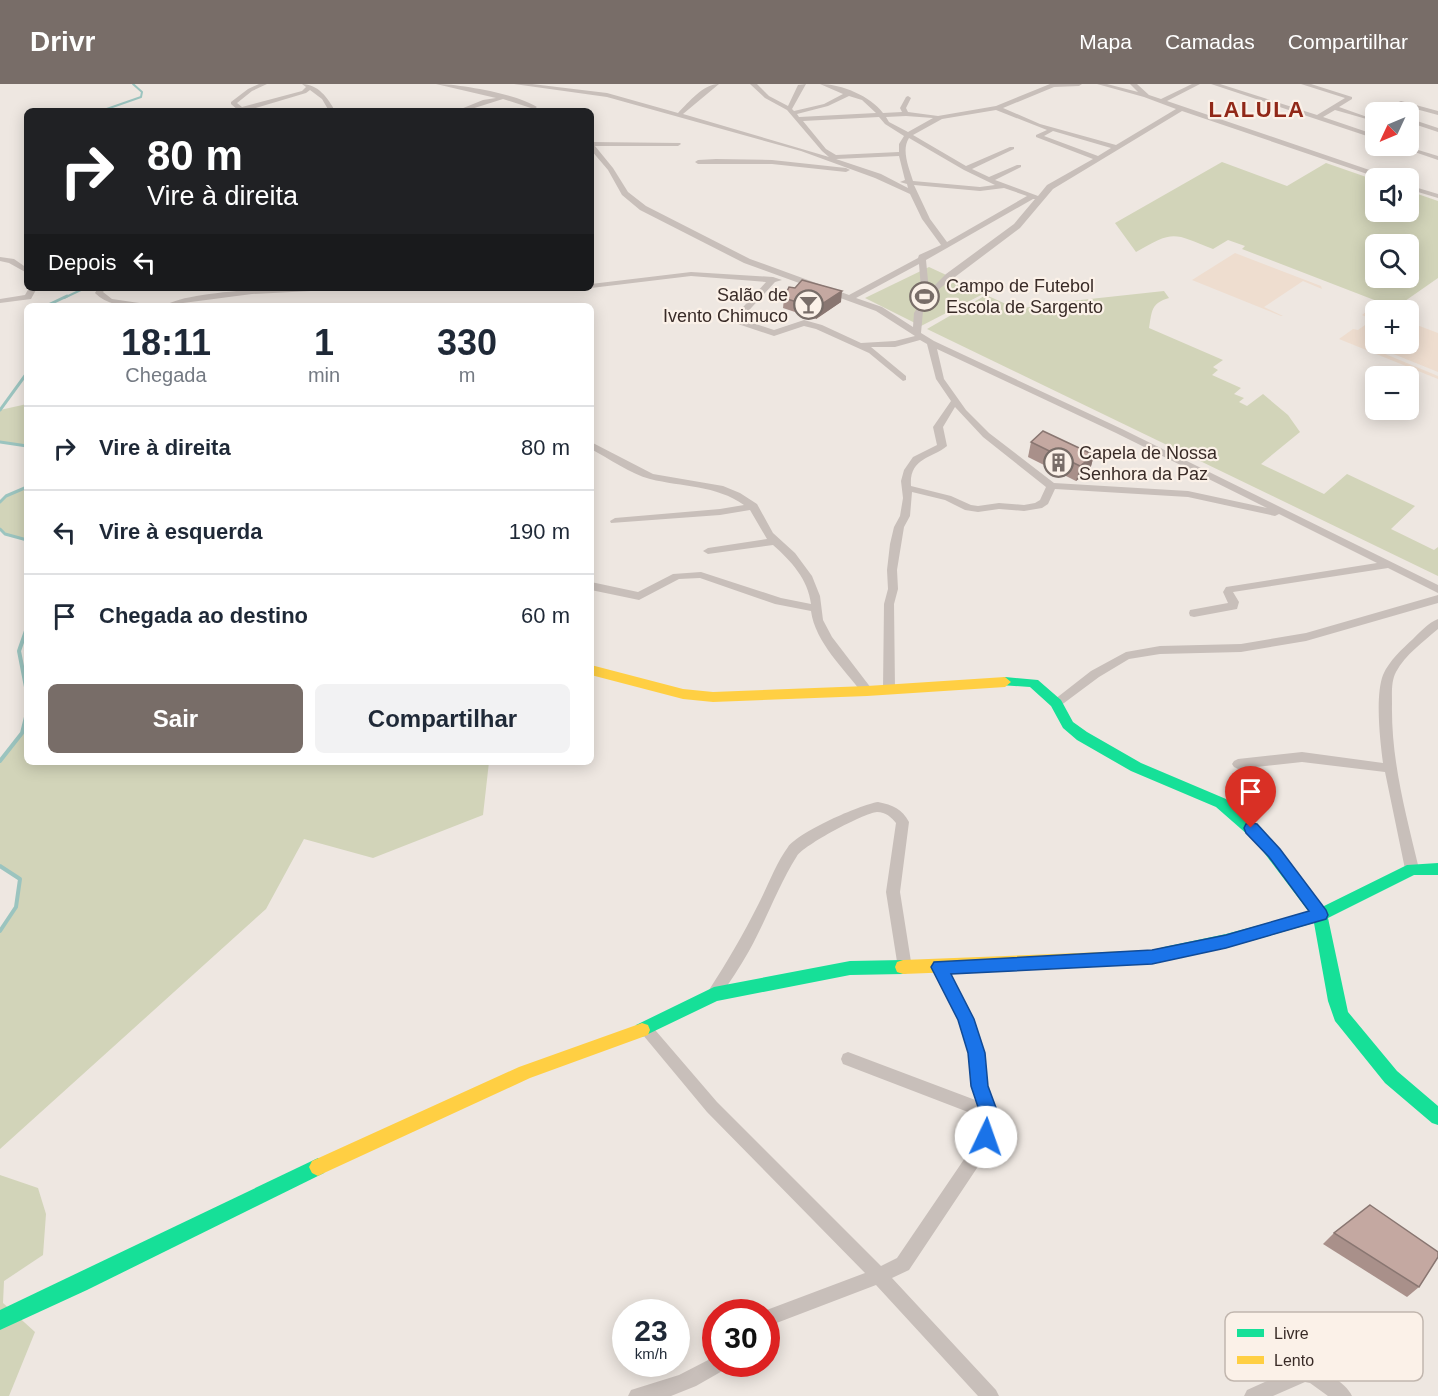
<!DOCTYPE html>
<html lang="pt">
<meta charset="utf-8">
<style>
:root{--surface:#fff;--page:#f2f2f3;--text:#1f2937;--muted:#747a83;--line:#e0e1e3;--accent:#786d68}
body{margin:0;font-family:Helvetica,sans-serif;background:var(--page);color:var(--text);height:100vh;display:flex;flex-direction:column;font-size:22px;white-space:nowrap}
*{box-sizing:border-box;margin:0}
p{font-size:20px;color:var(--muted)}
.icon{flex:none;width:33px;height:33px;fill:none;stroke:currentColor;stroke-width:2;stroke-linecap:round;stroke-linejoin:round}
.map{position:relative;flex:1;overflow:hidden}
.details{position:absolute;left:24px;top:219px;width:570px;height:462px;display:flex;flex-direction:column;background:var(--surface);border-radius:9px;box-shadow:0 3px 15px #0003}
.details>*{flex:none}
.top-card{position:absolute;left:24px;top:24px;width:570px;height:183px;border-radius:9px;box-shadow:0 3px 15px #0003;background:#202124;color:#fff;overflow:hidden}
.needle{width:39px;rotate:226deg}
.fabs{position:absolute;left:1365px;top:18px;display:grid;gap:12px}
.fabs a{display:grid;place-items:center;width:54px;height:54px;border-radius:9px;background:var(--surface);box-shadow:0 3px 15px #0003;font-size:30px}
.speed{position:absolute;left:612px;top:1215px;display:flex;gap:12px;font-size:30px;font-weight:700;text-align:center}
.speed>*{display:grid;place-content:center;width:78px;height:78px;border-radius:50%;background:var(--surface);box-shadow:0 3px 15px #0003;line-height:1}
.speed small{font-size:15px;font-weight:400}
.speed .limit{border:9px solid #d22;background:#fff;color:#111}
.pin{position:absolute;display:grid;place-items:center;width:51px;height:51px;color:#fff;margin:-62px -26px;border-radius:50% 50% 50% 0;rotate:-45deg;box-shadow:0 0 6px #0007}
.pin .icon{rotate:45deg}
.me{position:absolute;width:66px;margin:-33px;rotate:3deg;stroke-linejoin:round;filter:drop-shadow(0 0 4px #0008)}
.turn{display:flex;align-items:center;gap:21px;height:126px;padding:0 24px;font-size:27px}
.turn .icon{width:78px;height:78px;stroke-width:2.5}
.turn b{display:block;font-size:42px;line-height:51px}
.then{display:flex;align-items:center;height:57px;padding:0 24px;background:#0003;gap:12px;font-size:22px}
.eta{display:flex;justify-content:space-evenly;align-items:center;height:102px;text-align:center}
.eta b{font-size:36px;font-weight:600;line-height:42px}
.action{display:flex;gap:12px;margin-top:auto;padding:12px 24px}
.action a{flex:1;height:69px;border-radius:9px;background:var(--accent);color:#fff;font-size:24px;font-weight:600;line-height:69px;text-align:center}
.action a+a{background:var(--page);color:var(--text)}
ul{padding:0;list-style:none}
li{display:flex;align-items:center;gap:18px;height:84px;padding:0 24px;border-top:2px solid var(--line)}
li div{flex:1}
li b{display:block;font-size:22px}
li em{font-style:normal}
header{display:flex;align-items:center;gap:36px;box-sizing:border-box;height:84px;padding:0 30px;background:var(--accent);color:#fff}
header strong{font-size:28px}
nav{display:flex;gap:33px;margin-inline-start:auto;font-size:21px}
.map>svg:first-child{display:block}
.green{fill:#d2d4b9;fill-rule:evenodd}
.plaza{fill:#eeddcf}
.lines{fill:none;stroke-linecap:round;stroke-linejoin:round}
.stream-far2{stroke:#9bc4bf;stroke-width:2}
.stream-far1{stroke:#9bc4bf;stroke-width:3}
.stream{stroke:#9bc4bf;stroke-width:4}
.street{fill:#c8bfba;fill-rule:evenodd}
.fast{fill:#16e098;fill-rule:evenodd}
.slow{fill:#ffcf43;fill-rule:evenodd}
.wall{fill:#a9908a}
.shaded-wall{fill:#897671}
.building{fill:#c4a8a1;stroke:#897671;stroke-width:1.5}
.route{fill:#1a73e8;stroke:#114b97;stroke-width:1.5}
.labels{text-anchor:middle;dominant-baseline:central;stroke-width:4.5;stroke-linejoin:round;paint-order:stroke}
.far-poi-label{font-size:18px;fill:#392b27;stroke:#fbf1e8;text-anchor:start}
.far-district-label{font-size:22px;font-weight:bold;letter-spacing:1.5px;fill:#912818;stroke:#fbf1e8}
.key{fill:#fbf1e8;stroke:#c1b6ae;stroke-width:1.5}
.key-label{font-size:16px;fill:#392b27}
</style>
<header>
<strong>Drivr</strong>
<nav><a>Mapa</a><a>Camadas</a><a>Compartilhar</a></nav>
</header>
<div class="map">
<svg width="1438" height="1312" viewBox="0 0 1438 1312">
<rect width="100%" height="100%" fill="#eee7e1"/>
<g class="green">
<path d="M1222,78L1287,102L1326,79L1375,96L1376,128H1408L1409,107L1438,117V194L1395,224L1242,165L1245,162L1228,156L1213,165C1173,149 1174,146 1136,168L1115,139ZM1376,160H1408V194H1376Z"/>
<path d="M929,183L985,209L921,242L865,214Z"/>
<path d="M1164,207L1169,214C1151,219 1152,227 1149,244L1223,276L1213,283L1218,286L1212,291L1241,304L1234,310L1244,314L1239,318L1247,322L1263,310L1288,331L1300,348L1261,380L1324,410L1347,390L1415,422L1391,445L1434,466L1438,463V492L927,245L986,211L1017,225L1062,218Z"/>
<path d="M27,320V362L0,358V326Z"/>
<path d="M27,403V456L5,450L0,445V418L6,412Z"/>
<path d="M27,629V678H489L483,731L373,774L304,755L266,825L0,1065V847C15,833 20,814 20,795L0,782V677L22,649Z"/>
<path d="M0,1091L38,1104L46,1130L43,1171L4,1197L3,1219L35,1248L9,1312H0Z"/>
</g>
<g class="plaza">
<path d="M1235,169L1321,202L1322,205L1303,197L1264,223L1283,232H1281L1192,196Z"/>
<path d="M1372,223L1380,226H1376V260H1408L1409,238L1438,249V288L1381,265L1378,267L1438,292V295L1339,255L1353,245L1358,246L1372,236L1362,231Z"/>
</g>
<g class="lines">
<g class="stream-far2">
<path d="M101,27L141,13L142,8L133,0"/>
<path d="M64,214L85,204"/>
</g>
<g class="stream-far1">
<path d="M46,222L67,212"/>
<path d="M0,326L27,289"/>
<path d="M0,358L27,362"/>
<path d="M0,418L6,412L27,403"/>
<path d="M0,445L5,450L27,456"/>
</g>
<g class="stream">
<path d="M27,544L19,567L27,608"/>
<path d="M0,677L22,649L27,629"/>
<path d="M0,782L20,795L16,823L0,847"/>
</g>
<g class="street">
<path d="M259,0H267L252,7L237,19L242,23L302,7L306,3L302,0C318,0 328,14 335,27H329L322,15L310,6L306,9L246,27H239L231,20V18L248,5Z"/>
<path d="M436,0C460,0 517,10 537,23L534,25L503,15L465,27H456L483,16L496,14Z"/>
<path d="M514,0H532L607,9L678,29C689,18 703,0 719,0L683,30L829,73L822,67L787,26L765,14L750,0H757L769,12L788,22L798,1L806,0L792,25L794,27L824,20L843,10L820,0C842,0 870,12 883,29L902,28L900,24L906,13L908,12L911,14L906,24L908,28L938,32L996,22L1050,0H1082L1079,2L1054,3L1003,24L1040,40L1116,61L1176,25L1144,13L1097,0H1107L1138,8L1130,0H1137L1149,11L1161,15L1192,0H1200L1167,17L1387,92V94H1379L1182,27L1053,105L1020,144L939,205L923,227L921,249L934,257L1122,345L1438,501V509L1388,484L1233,508L1239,518L1237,525L1194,533L1190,532L1189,529L1190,526L1228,519L1223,508L1226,503L1377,479L1279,430L1275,432L1188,413L1055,405L1048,420L1042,424L1024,427L999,425L978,428L965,426L945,416L912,408L910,432L904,443L897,486L898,505L894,520L895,605L893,608H885L883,605L884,520L888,505L887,486L890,460L894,443L900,432L903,414L901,397L904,386L913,373L937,361L933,343L951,317L936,295L927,260L920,256L895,263H871L906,292V296L903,297L869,269L816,245L804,242L774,252L735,239L733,235L734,233L766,198L691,192L591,204H589H591V200L691,188L773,193L782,196L775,198L741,235L774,246L804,236L822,241L861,259L895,257L915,252L876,227L744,179L640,126L622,111L608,86L591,66V58L680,59L681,60L678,62H595L613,84L628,108L646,122L750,175L849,211L918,174L919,171L941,161L922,135L910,110L875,94L801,67L607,13ZM849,12L862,16L876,29L799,33L797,30L828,22ZM996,26L1047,46L1036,51V53L1093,75L1047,101L1038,112L995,96L1021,83V81H1017L989,93L972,85L1014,65V63H1010L966,82L913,51L942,35ZM906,32L933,34L908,48L889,38L886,33ZM879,33L885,40L904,52L899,60V68L836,71L826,65L803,37ZM1053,47L1111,64L1098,72L1044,52ZM909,54L964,86L995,101L980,103L913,97C909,84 901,66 909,54ZM899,72L905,96L900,98L907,100L908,104L881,90L836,75ZM914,101L980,107L1004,104L1027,112L947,158L930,135ZM1033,115H1035L1014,140L946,190L929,207L926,176ZM919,180L922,216L914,229L913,243L882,223L856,214ZM937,265L1116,349L1267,424L1188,407L1054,399L989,349L966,326L944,295ZM955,323L983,353L1046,403L1040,416L1035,419L1024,421L999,419L978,422L971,421L951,412L911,402C909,374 931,375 947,362L943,343Z"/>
<path d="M1211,0H1220L1317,31L1345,14L1301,0H1311L1352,13V15L1339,23L1370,34V36L1335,26L1323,33L1376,51V55Z"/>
<path d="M1401,17L1438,27V31L1401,21L1383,28H1376Z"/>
<path d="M1408,34L1438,44V48L1408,38Z"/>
<path d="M1397,62H1405L1438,72V76Z"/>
<path d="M716,75L772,76L846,84L850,86L846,88L772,80H698L695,78L698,76Z"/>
<path d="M1408,101L1438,110V114L1408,105Z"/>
<path d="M0,173L14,175L27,184V189L9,179L0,177Z"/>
<path d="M29,204H37L31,215L0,219V215L25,211Z"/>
<path d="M98,204H106L103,208L112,215L146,220L150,222C130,222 110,224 95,209Z"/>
<path d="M283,204H334L330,206L252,210L183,219L175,222H164C182,209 257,205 283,204Z"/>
<path d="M521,204H546C541,208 526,208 521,204Z"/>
<path d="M591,358L653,390L723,402L740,409L757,420L773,449L795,469L812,492L820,512L823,536L832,553L871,604L873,607L871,610H863C845,586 815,558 811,527L775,520L700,494L679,495L639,516L591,506V498L638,508L673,490L701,488L781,514L811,520C808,495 791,477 773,461L708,470L703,467L708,464L767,455L750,426L720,431L611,439L610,437L615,434L720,425L744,421C716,401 682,403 650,395C631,390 608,374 591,365Z"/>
<path d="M1438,511V519L1306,557L1241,568L1160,570L1129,575L1099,593L1060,622H1052L1050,619L1091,587L1126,568L1160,562L1241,560L1306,549Z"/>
<path d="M1438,535V545C1424,557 1405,571 1396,588C1391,597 1392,610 1392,620C1391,677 1406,730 1419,785L1417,789L1412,790L1407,789L1405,785L1385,688L1302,678L1238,685L1234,683L1232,680L1234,677L1238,675L1302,668L1383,679C1380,656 1375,612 1383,591C1389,577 1402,565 1413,555C1420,548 1428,539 1438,535Z"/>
<path d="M878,718C893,721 902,725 909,738L900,808L912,884L910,888L905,890L900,888L898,884L886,808L896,739C891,733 886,728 877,728C864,729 804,761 797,772C778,802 766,837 749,867C740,883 729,899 719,914L714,916L709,914L707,910L709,906C727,878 743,851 758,821C767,804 776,779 788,763C799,748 859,721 878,718Z"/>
<path d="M939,877L944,879L973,935L984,969L988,1002L997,1029L994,1053L981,1078L909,1186L892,1194L996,1306L999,1312H978L876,1201L766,1243V1228H761L865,1189L707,1028L638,945L640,940L645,938L650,940L717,1018L881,1182L897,1174L969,1068L978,1051L981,1033L843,980L841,975L843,970L848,968L978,1017C972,1000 973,983 969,966C960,936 945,911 932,883L934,879Z"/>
<path d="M716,1272V1280H727L724,1286L696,1302L671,1312H628L631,1306L679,1291Z"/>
<path d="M1305,1280C1319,1283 1346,1298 1352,1312H1328L1310,1299L1305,1298L1273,1312H1244L1247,1306Z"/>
</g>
<g class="fast">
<path d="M1005,593L1038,596L1061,616L1073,638L1087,648L1141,679L1226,715L1266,750L1322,823L1407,781L1438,779V791H1414L1328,834L1348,928L1397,987L1438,1022V1041L1432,1039L1385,999L1335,937L1328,917L1314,839L1226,864L1164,877L1158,875L1156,870L1158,865L1164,863L1226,850L1309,828L1256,758L1216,723L1131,687L1077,656L1063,644L1051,622L1030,603L1000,601L999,598L1000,595Z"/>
<path d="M903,876L909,878L911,883L909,888L903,890L850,891L717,917L642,953L636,951L634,946L636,941L714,903L850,877Z"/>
<path d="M318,1074L324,1077L327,1083L324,1089L87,1206L0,1246V1226Z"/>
</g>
<g class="slow">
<path d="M591,581L683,605L713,608L867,602L1005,593L1011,598L1005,603L867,612L713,618L683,615L591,591Z"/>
<path d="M1164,863L1170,865L1172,870L1170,875L1152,880L903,890L897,888L895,883L897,878L903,876L1152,866Z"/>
<path d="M642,939L648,941L650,946L648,951L530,994L324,1089L318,1092L312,1089L309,1083L312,1077L519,983Z"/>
</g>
</g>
<g class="wall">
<path d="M784,214L841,218L816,235L783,224Z"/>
<path d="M1031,358L1094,371L1090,386L1076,397L1028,373Z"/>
<path d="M1334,1149L1419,1203L1407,1213L1323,1160Z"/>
</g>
<g class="shaded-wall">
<path d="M842,207L841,218L816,235V224Z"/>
<path d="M1094,371L1090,386L1076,397L1080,382Z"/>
</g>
<g class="building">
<path d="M802,196L842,207L816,224L784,214L789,203L795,204Z"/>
<path d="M1043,347L1094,371L1080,382L1031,358Z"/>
<path d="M1370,1121L1438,1168V1173L1419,1203L1334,1149Z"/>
</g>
<path class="route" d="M1251,739L1257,740L1280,765L1326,826L1328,831L1326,835L1226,864L1152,880L951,890L974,935L985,969L988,1002L998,1029L992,1059L986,1061L979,1059L977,1053L980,1029L971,1002L968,969L958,936L931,883L934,878L1152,866L1226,851L1309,827L1269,773L1246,749L1244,744L1246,740Z"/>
<defs>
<symbol id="stadium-ring" viewBox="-11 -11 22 22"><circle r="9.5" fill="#fbf1e8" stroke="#786d68" stroke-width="1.5"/><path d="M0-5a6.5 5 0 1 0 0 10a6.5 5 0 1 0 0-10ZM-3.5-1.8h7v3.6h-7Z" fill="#786d68"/></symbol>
<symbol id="bar-ring" viewBox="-11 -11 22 22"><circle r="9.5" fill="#fbf1e8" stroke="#786d68" stroke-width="1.5"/><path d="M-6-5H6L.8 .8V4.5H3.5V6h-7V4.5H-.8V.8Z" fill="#786d68"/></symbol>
<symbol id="building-ring" viewBox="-11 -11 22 22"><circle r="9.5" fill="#fbf1e8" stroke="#786d68" stroke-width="1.5"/><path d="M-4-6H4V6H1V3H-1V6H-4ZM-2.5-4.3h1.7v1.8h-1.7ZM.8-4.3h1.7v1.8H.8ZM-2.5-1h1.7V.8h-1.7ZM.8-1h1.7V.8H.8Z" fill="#786d68"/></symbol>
</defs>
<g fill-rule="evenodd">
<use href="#stadium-ring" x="908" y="196" width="33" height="33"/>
<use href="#bar-ring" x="792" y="204" width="33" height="33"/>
<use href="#building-ring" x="1042" y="362" width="33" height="33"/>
</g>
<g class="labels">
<g class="far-poi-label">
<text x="946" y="202">Campo de Futebol<tspan x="946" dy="21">Escola de Sargento</tspan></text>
<text x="788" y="211" text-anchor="end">Salão de<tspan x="788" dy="21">Ivento Chimuco</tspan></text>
<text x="1079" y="369">Capela de Nossa<tspan x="1079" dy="21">Senhora da Paz</tspan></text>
</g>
<g class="far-district-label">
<text x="1257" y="25">LALULA</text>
</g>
</g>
<rect x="1225" y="1228" width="198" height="69" rx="9" class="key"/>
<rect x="1237" y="1245" width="27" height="8" fill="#16e098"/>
<rect x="1237" y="1272" width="27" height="8" fill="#ffcf43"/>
<g class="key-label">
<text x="1274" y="1255">Livre</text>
<text x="1274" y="1282">Lento</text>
</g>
</svg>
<div class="fabs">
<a><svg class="needle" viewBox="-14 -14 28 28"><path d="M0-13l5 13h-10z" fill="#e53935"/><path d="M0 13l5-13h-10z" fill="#747a83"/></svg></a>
<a><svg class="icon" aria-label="sound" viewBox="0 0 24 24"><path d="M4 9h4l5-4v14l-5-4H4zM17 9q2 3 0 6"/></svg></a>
<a><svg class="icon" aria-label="search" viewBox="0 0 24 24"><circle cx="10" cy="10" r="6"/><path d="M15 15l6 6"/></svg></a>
<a>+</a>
<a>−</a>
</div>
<div class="speed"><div>23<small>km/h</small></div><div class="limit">30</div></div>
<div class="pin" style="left:1251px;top:744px;background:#d93025"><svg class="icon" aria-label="arrive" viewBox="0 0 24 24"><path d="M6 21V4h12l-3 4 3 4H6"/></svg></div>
<svg class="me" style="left:986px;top:1053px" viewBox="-20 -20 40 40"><circle r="19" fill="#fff"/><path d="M0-13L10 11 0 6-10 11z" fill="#1a73e8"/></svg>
<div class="top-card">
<div class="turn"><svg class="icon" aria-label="right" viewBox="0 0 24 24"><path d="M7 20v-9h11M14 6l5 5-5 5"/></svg><div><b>80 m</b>Vire à direita</div></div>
<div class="then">Depois<svg class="icon" aria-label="left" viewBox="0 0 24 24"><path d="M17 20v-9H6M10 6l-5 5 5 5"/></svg></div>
</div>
<section class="details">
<div class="eta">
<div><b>18:11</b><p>Chegada</p></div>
<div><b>1</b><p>min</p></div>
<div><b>330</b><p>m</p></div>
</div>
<ul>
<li><svg class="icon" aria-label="right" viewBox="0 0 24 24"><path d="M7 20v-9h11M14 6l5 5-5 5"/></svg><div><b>Vire à direita</b></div><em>80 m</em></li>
<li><svg class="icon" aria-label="left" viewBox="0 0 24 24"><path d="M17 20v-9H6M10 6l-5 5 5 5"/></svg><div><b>Vire à esquerda</b></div><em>190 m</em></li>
<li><svg class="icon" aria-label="arrive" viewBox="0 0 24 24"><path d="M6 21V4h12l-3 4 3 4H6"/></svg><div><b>Chegada ao destino</b></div><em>60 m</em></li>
</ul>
<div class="action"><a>Sair</a><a>Compartilhar</a></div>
</section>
</div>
